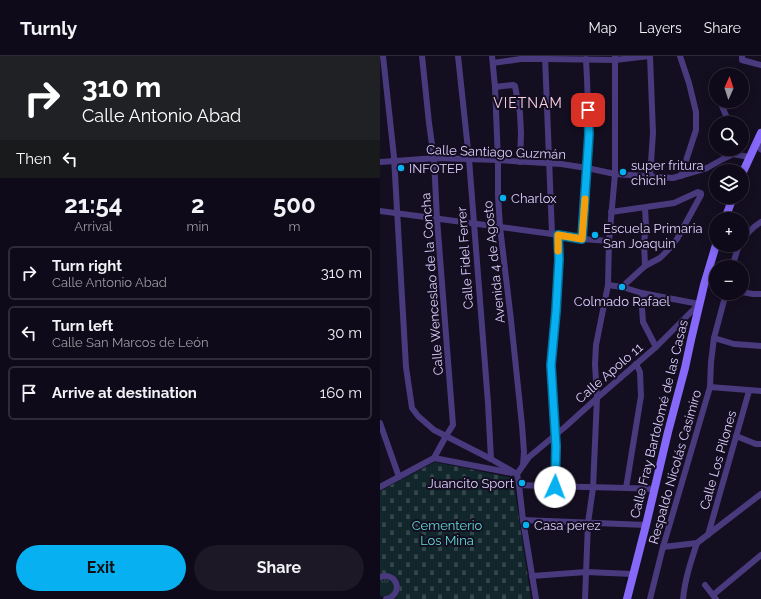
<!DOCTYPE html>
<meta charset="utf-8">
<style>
:root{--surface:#0f0a19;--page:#1d1826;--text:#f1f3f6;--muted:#9b9aa2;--line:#2f2b38;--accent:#07b0f1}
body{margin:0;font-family:Raleway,sans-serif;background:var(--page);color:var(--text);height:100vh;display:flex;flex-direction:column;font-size:15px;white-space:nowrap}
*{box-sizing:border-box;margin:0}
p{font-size:13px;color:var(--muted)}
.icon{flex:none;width:22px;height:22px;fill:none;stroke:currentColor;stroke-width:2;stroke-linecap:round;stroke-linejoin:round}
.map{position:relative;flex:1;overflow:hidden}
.panel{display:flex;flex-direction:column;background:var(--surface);width:380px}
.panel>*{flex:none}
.banner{background:#202124;color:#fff;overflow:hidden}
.needle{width:26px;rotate:3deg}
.tools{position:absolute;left:329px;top:12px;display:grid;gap:8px}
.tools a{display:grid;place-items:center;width:40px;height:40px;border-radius:50%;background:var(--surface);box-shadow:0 2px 10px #0003,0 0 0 1px var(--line);font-size:20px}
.pin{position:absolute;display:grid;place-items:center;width:34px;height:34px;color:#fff;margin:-17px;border-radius:8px;box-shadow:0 2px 6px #0006}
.me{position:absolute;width:44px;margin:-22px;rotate:2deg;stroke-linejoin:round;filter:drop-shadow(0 0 3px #0008)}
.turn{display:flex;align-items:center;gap:14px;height:84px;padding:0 16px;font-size:18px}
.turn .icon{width:52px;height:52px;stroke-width:2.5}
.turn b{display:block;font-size:28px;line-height:34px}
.then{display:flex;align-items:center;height:38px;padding:0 16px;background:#0003;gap:8px;font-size:15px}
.eta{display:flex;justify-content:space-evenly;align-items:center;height:68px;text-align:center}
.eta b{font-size:24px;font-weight:700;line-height:28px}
.action{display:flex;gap:8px;margin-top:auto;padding:8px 16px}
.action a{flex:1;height:46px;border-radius:24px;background:var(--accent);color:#111;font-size:16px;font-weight:700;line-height:46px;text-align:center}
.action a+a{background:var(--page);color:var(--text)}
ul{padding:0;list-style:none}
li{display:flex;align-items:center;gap:12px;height:54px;margin:0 8px 6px;padding:0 8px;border:2px solid var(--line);border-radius:6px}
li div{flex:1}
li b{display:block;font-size:15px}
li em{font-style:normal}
header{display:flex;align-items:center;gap:24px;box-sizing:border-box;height:56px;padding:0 20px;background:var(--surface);border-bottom:1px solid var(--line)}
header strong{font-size:19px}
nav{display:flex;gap:22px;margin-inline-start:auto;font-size:14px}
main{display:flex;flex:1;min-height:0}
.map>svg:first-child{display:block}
.grass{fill:url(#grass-tufts)}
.cemetery{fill:url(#cemetery-stones)}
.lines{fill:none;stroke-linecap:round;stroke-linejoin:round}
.minor{stroke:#493a7e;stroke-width:6}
.tertiary{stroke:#493a7e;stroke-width:7}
.secondary{stroke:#8769fa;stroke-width:8}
.route-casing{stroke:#05729d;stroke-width:10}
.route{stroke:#07b0f1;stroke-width:7}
.slow{stroke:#f59e0b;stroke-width:7}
.poi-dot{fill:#07b0f1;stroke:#140e21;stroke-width:1.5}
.labels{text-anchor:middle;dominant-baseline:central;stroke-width:4;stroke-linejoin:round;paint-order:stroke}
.street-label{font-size:13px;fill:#ddcffe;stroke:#140e21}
.poi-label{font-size:13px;fill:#ddcffe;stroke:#140e21;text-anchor:start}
.park-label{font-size:13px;fill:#5edbd2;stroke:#140e21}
.neighbourhood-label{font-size:14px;letter-spacing:1px;fill:#fed1e5;stroke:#140e21}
</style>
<header>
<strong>Turnly</strong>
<nav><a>Map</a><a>Layers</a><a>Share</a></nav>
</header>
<main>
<section class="panel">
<div class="banner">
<div class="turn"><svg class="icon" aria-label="right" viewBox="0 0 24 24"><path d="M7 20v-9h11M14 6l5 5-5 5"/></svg><div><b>310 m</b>Calle Antonio Abad</div></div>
<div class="then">Then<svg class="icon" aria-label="left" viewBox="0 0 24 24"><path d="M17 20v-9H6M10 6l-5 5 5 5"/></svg></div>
</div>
<div class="eta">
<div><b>21:54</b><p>Arrival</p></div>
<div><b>2</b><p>min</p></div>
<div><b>500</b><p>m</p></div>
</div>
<ul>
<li><svg class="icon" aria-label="right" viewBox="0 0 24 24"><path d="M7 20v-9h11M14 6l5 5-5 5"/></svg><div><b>Turn right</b><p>Calle Antonio Abad</p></div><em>310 m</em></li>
<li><svg class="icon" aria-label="left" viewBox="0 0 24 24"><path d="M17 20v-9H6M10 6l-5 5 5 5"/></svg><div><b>Turn left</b><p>Calle San Marcos de León</p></div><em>30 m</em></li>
<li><svg class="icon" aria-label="arrive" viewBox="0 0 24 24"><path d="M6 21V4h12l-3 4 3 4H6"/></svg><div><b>Arrive at destination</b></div><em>160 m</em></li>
</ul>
<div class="action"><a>Exit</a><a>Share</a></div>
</section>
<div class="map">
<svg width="381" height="543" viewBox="0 0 381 543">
<defs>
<pattern id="grass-tufts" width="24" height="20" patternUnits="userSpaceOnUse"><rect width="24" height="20" fill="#11272b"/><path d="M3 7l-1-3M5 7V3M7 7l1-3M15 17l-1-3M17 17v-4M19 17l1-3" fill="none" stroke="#33454b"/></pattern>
<pattern id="cemetery-stones" width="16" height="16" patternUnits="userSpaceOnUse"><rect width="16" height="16" fill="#11272b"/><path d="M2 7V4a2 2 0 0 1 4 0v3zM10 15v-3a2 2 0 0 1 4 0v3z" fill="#33454b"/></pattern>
</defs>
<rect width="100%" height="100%" fill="#140e21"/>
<path class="grass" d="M5,521L14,527V536L5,541L0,540V522Z"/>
<path class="cemetery" d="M55,406L133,422L151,543H15C26,529 18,514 0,518V435Z"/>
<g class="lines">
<g class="minor">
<path d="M3,0L14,101L26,311L32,352L38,360L54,374L111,403L137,418"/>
<path d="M42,0L49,67L54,103L57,163L73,369L66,380L54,402"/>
<path d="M78,0L89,103L108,347L111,403"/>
<path d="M112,0L115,31L118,104V140L120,171L131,264L142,369L144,396L143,409"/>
<path d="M165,0L172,178"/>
<path d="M270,0L273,77L270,121"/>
<path d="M300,0L309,27L316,56V74L301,120"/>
<path d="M362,0V4L381,9"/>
<path d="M113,7L141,3H165L235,4L269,0"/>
<path d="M115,31L133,29L135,30L140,57L141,77L140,106"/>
<path d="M340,45L349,67"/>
<path d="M0,106L57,102L118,104L181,108L207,112L235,118L293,122L327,112L343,103L353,98L369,101"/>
<path d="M265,152L266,170L264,186L265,210"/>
<path d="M0,155L120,171L172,178L202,183L229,185"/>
<path d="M231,156L294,147L318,136L321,137V139L297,183L289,193L280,202L265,210L242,231"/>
<path d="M202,183L209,78L207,23L206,3"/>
<path d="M362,185C367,177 373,171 381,166"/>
<path d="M352,211L357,195L360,189"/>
<path d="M325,224L336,228"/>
<path d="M228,229L242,231L262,237L319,248"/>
<path d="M362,236L373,238H381"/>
<path d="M262,237V252L263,266L276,291"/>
<path d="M334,282L354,288L381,290"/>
<path d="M330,331L381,335"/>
<path d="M0,367L19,421"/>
<path d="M356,380L376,388H381"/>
<path d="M137,418L149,401L185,371L217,342L276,291L319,248"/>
<path d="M137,418L139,429L143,464L156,543"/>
<path d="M139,429C184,431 229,431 274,433"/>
<path d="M0,431L54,402L132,417"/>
<path d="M175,431L176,390L171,309L176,255L179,203L178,179"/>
<path d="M246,432L261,340L260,316L256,308"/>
<path d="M143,464L266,469"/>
<path d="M328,479L369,335"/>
<path d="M283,491L317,487L381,438"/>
<path d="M152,520L206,516L253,518"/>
<path d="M0,521C18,515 24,539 6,543"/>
<path d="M325,529L336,543"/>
<path d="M333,539L381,499"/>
<path d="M205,543L208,467L213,432L217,342L215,308L216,289L228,229L229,185L235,118V0"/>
<path d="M270,543L283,491L330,331L331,306L334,282L346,237"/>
<path d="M303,543C305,523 311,505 317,487"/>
</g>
<path class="tertiary" d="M378,84L381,93"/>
<g class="secondary">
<path d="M362,118L381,77"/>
<path d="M345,163L353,141"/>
<path d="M247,543L266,469L288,376L305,312L311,284L324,229L336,189"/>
</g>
</g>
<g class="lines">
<defs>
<path id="route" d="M175,431L176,390L171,309L176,255L179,203L178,179L202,183L209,78L208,54"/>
</defs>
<use href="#route" class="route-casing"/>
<use href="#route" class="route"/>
<path class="slow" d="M178,195V179L202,183L205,143"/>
</g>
<g class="poi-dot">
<circle cx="21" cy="112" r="4"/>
<circle cx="243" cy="116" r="4"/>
<circle cx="123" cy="142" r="4"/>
<circle cx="215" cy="179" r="4"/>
<circle cx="242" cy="231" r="4"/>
<circle cx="142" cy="427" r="4"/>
<circle cx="146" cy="469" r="4"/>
</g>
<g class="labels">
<g class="street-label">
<text transform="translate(116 96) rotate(2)">Calle Santiago Guzmán</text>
<text transform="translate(85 202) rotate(-94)">Calle Fidel Ferrer</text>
<text transform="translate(114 206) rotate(-96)">Avenida 4 de Agosto</text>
<text transform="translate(52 228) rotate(-94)">Calle Wenceslao de la Concha</text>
<text transform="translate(229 317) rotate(-41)">Calle Apolo 11</text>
<text transform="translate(279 363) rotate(-76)">Calle Fray Bartolomé de las Casas</text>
<text transform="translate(338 404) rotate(-74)">Calle Los Pilones</text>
<text transform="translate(295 411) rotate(-74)">Respaldo Nicolás Casimiro</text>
</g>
<g class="poi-label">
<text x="251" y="109">super fritura<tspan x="251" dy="15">chichi</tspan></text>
<text x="29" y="112">INFOTEP</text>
<text x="131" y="142">Charlox</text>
<text x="223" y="172">Escuela Primaria<tspan x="223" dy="15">San Joaquin</tspan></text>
<text x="242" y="245" text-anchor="middle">Colmado Rafael</text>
<text x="134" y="427" text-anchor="end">Juancito Sport</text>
<text x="154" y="469">Casa perez</text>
</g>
<g class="park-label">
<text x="67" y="469">Cementerio<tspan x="67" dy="15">Los Mina</tspan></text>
</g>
<g class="neighbourhood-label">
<text x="148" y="47">VIETNAM</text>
</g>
</g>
</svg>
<div class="tools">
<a><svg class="needle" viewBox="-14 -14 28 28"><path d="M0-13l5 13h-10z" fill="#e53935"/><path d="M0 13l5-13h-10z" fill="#9b9aa2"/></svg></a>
<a><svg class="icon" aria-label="search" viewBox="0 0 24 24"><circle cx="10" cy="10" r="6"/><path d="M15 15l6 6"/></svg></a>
<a><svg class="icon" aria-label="layers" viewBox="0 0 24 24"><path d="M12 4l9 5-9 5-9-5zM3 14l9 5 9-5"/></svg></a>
<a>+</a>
<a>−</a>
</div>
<div class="pin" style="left:208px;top:54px;background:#d93025"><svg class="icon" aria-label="arrive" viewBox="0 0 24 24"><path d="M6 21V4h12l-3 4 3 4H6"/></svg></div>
<svg class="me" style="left:175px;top:431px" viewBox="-20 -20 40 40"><circle r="19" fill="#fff"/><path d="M0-13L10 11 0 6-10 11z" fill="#07b0f1"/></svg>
</div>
</main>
